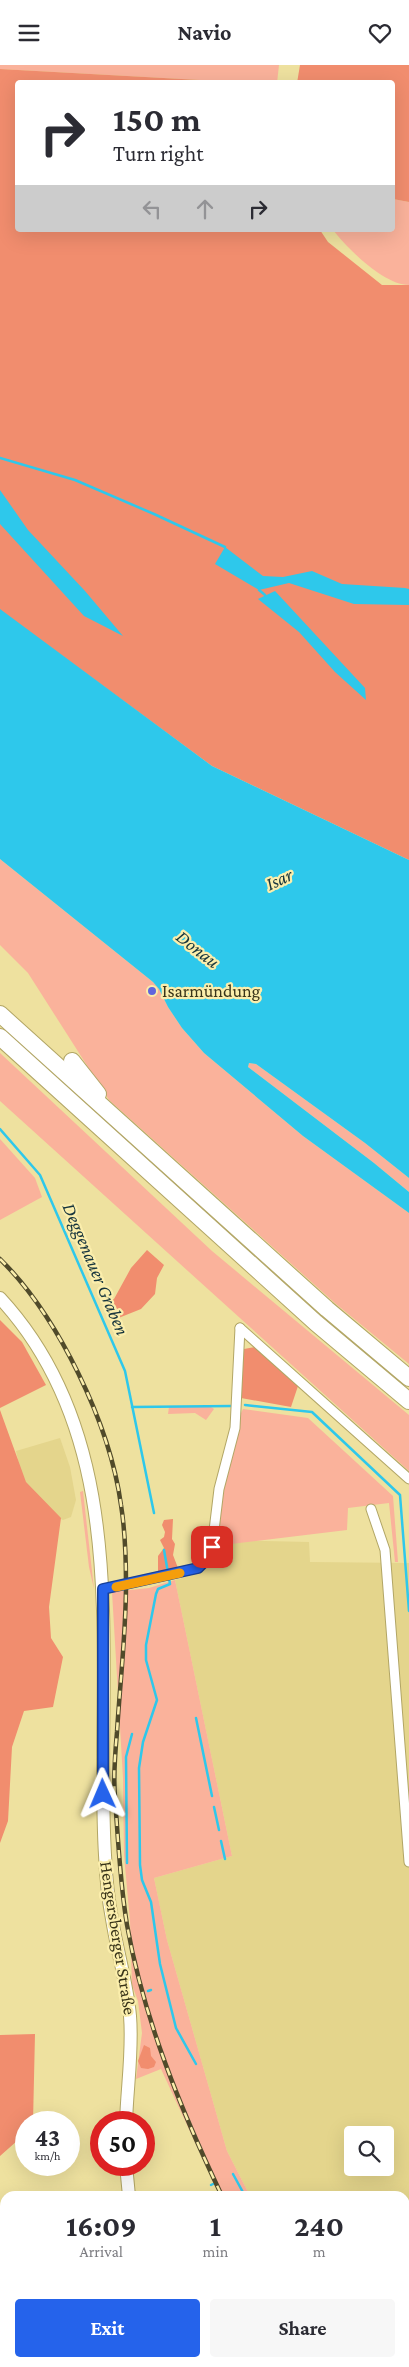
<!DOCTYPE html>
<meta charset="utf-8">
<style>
:root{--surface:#fff;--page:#f7f7f7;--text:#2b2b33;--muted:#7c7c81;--accent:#2563eb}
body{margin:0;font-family:"Crimson Pro",serif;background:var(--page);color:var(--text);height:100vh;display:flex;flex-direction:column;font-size:19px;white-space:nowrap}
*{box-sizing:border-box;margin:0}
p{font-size:16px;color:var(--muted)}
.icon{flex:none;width:28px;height:28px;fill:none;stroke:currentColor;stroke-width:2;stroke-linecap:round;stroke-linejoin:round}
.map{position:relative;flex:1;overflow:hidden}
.details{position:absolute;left:0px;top:2126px;width:410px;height:176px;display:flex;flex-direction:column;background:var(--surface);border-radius:15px 15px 0 0;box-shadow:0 5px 20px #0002}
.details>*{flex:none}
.guide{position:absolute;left:15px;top:15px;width:380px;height:152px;border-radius:5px;box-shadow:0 5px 20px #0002;background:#fff;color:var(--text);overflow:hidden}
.tools{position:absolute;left:344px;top:2061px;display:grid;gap:10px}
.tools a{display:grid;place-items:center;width:50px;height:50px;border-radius:5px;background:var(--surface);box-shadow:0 5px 20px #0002;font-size:25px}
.speed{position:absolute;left:15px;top:2046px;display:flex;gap:10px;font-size:25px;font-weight:700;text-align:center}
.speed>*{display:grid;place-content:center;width:65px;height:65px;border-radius:50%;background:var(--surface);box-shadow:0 5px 20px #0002;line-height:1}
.speed small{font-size:12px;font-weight:400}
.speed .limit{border:8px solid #d22;background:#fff;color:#111}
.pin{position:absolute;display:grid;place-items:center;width:42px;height:42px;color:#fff;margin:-21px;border-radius:10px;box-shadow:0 2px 8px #0006}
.me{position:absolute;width:55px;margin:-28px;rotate:359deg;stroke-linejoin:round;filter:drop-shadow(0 0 4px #0008)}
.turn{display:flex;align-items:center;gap:18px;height:105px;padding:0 15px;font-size:22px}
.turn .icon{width:65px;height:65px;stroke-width:2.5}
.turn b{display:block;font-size:35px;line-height:42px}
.lanes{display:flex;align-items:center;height:48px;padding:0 15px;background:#0003;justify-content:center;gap:25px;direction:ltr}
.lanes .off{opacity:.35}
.eta{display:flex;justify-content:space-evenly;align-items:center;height:85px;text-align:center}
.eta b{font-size:30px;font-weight:700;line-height:35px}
.cta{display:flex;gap:10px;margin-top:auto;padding:10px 15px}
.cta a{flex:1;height:58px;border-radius:5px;background:var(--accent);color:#fff;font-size:20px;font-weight:700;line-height:58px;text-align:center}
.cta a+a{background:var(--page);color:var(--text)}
header{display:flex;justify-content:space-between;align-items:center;height:65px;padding:0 15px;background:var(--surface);font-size:22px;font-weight:700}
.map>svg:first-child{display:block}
.built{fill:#e4d58c;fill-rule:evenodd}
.green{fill:#fab29b}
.forest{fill:#f18d6e}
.water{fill:#2ec8eb}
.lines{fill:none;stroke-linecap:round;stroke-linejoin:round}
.stream{stroke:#2ec8eb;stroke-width:2.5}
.minor-casing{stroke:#b2a666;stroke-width:11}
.secondary-casing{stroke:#b2a666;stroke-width:14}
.motorway-casing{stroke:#b2a666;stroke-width:18}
.minor{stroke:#fff;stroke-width:9}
.secondary{stroke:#fff;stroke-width:12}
.motorway{stroke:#fff;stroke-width:16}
.rail-casing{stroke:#504a2a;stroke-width:4.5}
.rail{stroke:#fbeeac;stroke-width:2.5;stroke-dasharray:8;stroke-linecap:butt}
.route-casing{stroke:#184099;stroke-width:12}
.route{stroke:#2563eb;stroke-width:9}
.slow{stroke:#f59e0b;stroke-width:9}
.poi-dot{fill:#6265dd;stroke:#fbeeac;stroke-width:2}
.labels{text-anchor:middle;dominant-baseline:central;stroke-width:4.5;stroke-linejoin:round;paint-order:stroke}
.poi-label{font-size:18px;fill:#393419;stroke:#fbeeac;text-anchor:start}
.street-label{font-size:18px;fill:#393419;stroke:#fbeeac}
.water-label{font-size:19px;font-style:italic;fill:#17353d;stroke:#fbeeac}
</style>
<header><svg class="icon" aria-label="menu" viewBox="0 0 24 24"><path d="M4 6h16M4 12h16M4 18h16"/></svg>Navio<svg class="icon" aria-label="heart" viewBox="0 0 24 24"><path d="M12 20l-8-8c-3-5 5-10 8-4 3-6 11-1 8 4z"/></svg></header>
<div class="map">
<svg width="409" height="2302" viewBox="0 0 409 2302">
<rect width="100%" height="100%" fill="#eee19f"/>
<g class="built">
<path d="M60,1373L70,1402L76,1435L71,1452L63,1455L50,1449L32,1429L21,1409L16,1386Z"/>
<path d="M220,1475L309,1477L310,1497L409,1498V2245L405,2238V2131H250L227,2086L167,1875L154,1813L232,1791L175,1515L193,1510L209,1500ZM352,2070H385V2102H352Z"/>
</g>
<g class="green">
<path d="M0,0H279L277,18L236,17L0,4Z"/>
<path d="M393,134L409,137V220C384,220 348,184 333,165H392Z"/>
<path d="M0,794L153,917L159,924L168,942L182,963L204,988L303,1071L409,1148V1299L336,1239L109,1035L28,908L0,880Z"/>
<path d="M0,988L212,1186L409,1350V1406L0,1036Z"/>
<path d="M249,998L256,999L365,1078L409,1113V1127L374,1098L248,1002Z"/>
<path d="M0,1074L35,1113L42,1132L0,1155Z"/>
<path d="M169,1342H211L214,1344L206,1355L195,1348L168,1349Z"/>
<path d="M243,1344L308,1353L393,1431L398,1497H395L389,1438L348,1443L347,1465L214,1481L217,1446L238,1354Z"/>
<path d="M83,1426L94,1524L89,1502L80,1427Z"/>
<path d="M175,1515L232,1791L154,1813L167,1875L227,2086L250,2131H220L161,2004L136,2014L142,1968L138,1936L132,1920L130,1856L124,1790L123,1713L112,1527L149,1523Z"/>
<path d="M405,2238L409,2245V2302H300L298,2298H405Z"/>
<path d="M5,2246V2297L0,2299V2248Z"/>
</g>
<g class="forest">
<path d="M300,0H409V137L393,134L392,18H297Z"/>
<path d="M0,4L236,17L18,18V165H320L328,177L382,220H409V795L212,701L0,545Z"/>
<path d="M147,1185L164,1200L157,1213L155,1229L141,1244L116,1254L107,1239L114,1234L131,1203Z"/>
<path d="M0,1255L22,1277L46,1320L0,1343Z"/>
<path d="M255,1282L298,1321L291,1342L241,1333L240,1310L244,1284Z"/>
<path d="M0,1345L26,1417L61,1453L49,1542L51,1573L63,1592L53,1642L24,1646L12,1682L8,1756L0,1778Z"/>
<path d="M173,1454L172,1474L175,1479L173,1490L178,1503L175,1506H159L158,1509V1491L164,1483L160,1475L164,1472L165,1467L162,1460L164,1455Z"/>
<path d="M35,1969L33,2057L26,2058V2068L0,2091V1970Z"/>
<path d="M144,1980L150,1983L151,1991L156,1997L154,2002L148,2004L141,2003L138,1996Z"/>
</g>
<g class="water">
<path d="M0,425L28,465L85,526L123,571L84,551L0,459Z"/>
<path d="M225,482L263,511L283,512L312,506L342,519L405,523L409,524V540L354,539L289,518L259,525L215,499Z"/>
<path d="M275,526L365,623L366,635L335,607L299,567L258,534Z"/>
<path d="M0,544L212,701L409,795V1113L365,1078L256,999L249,998L248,1002L374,1098L409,1127V1148L303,1071L204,988L182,963L168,942L159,924L153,917L0,794Z"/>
</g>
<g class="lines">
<g class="stream">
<path d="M0,393L75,415L154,449L225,482"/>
<path d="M259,525L265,530"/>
<path d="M0,1064L40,1110L125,1306L154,1448"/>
<path d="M245,1340L312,1347L400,1430L409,1546"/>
<path d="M132,1342L232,1341"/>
<path d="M164,1485L170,1519L158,1524L156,1529L146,1580V1595L157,1635L143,1677L139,1703L140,1800L142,1815L151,1837L160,1899L176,1963L196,1999"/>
<path d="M196,1653L212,1731"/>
<path d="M214,1742L219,1765"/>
<path d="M221,1776L225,1794"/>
<path d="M127,1798L126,1692L132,1669"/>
<path d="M148,1926L151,1925"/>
<path d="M233,2109L245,2131"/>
<path d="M211,2120L213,2119"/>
<path d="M307,2299L310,2298"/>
<path d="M302,2301L303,2302"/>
</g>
<defs>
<g id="minor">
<path d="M240,1263L409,1414"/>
<path d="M371,1444L385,1485L409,1797"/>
<path d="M103,1524L198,1503L209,1492L212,1482L219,1424L235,1363L240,1263"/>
<path d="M0,2216L5,2215"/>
<path d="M99,2302V2298"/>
</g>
<g id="secondary">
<path d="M0,1233C139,1383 94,1604 105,1790C106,1812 108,1833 112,1854C117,1886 127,1918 130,1951C133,1986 127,2022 126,2058"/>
<path d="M126,2100L129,2131"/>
<path d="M214,2298L216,2302"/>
</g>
<g id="motorway">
<path d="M0,949L327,1244L409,1313"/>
<path d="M0,972L316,1258L409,1336"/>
<path d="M72,996L98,1029"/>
</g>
</defs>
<use href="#minor" class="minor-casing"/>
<use href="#secondary" class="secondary-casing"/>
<use href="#motorway" class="motorway-casing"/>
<use href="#minor" class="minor"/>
<use href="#secondary" class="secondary"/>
<use href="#motorway" class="motorway"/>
<defs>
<path id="rail" d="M0,1194C58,1251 110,1359 121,1440C125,1465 126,1493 126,1519C126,1568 120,1618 117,1667C115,1689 113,1711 115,1732C118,1774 120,1818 127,1860C144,1955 181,2045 222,2131"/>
</defs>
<use href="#rail" class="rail-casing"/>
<use href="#rail" class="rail"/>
</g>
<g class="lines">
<defs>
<path id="route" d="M103,1729V1524L198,1503L209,1492L212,1482"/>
</defs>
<use href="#route" class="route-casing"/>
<use href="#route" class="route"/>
<path class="slow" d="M116,1522L180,1508"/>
</g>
<circle class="poi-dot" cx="152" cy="926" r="5"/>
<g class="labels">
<g class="poi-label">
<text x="162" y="926">Isarmündung</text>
</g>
<g class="street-label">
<text transform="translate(118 1873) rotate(81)">Hengersberger Straße</text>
</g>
<g class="water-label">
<text transform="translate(279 814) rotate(-25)">Isar</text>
<text transform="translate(198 884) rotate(38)">Donau</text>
<text transform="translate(96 1204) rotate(67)">Deggenauer Graben</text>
</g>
</g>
</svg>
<div class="tools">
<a><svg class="icon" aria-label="search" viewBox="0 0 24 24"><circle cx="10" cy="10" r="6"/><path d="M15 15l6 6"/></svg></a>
</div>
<div class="speed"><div>43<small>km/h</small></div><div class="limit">50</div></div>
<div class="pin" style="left:212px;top:1482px;background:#d93025"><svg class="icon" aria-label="arrive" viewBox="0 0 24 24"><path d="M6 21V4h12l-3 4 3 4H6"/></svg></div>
<svg class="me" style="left:103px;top:1729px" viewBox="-20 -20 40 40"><path d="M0-17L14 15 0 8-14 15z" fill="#2563eb" stroke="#fff" stroke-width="4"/></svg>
<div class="guide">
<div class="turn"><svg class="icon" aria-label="right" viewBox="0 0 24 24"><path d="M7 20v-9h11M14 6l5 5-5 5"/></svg><div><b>150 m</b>Turn right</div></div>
<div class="lanes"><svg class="icon off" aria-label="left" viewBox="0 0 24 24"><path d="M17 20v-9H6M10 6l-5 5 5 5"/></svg><svg class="icon off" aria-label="ahead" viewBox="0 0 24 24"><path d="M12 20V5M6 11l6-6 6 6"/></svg><svg class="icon" aria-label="right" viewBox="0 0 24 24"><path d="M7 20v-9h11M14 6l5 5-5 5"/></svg></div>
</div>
<section class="details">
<div class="eta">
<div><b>16:09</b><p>Arrival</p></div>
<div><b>1</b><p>min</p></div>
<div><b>240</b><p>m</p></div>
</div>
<div class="cta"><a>Exit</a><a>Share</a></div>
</section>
</div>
